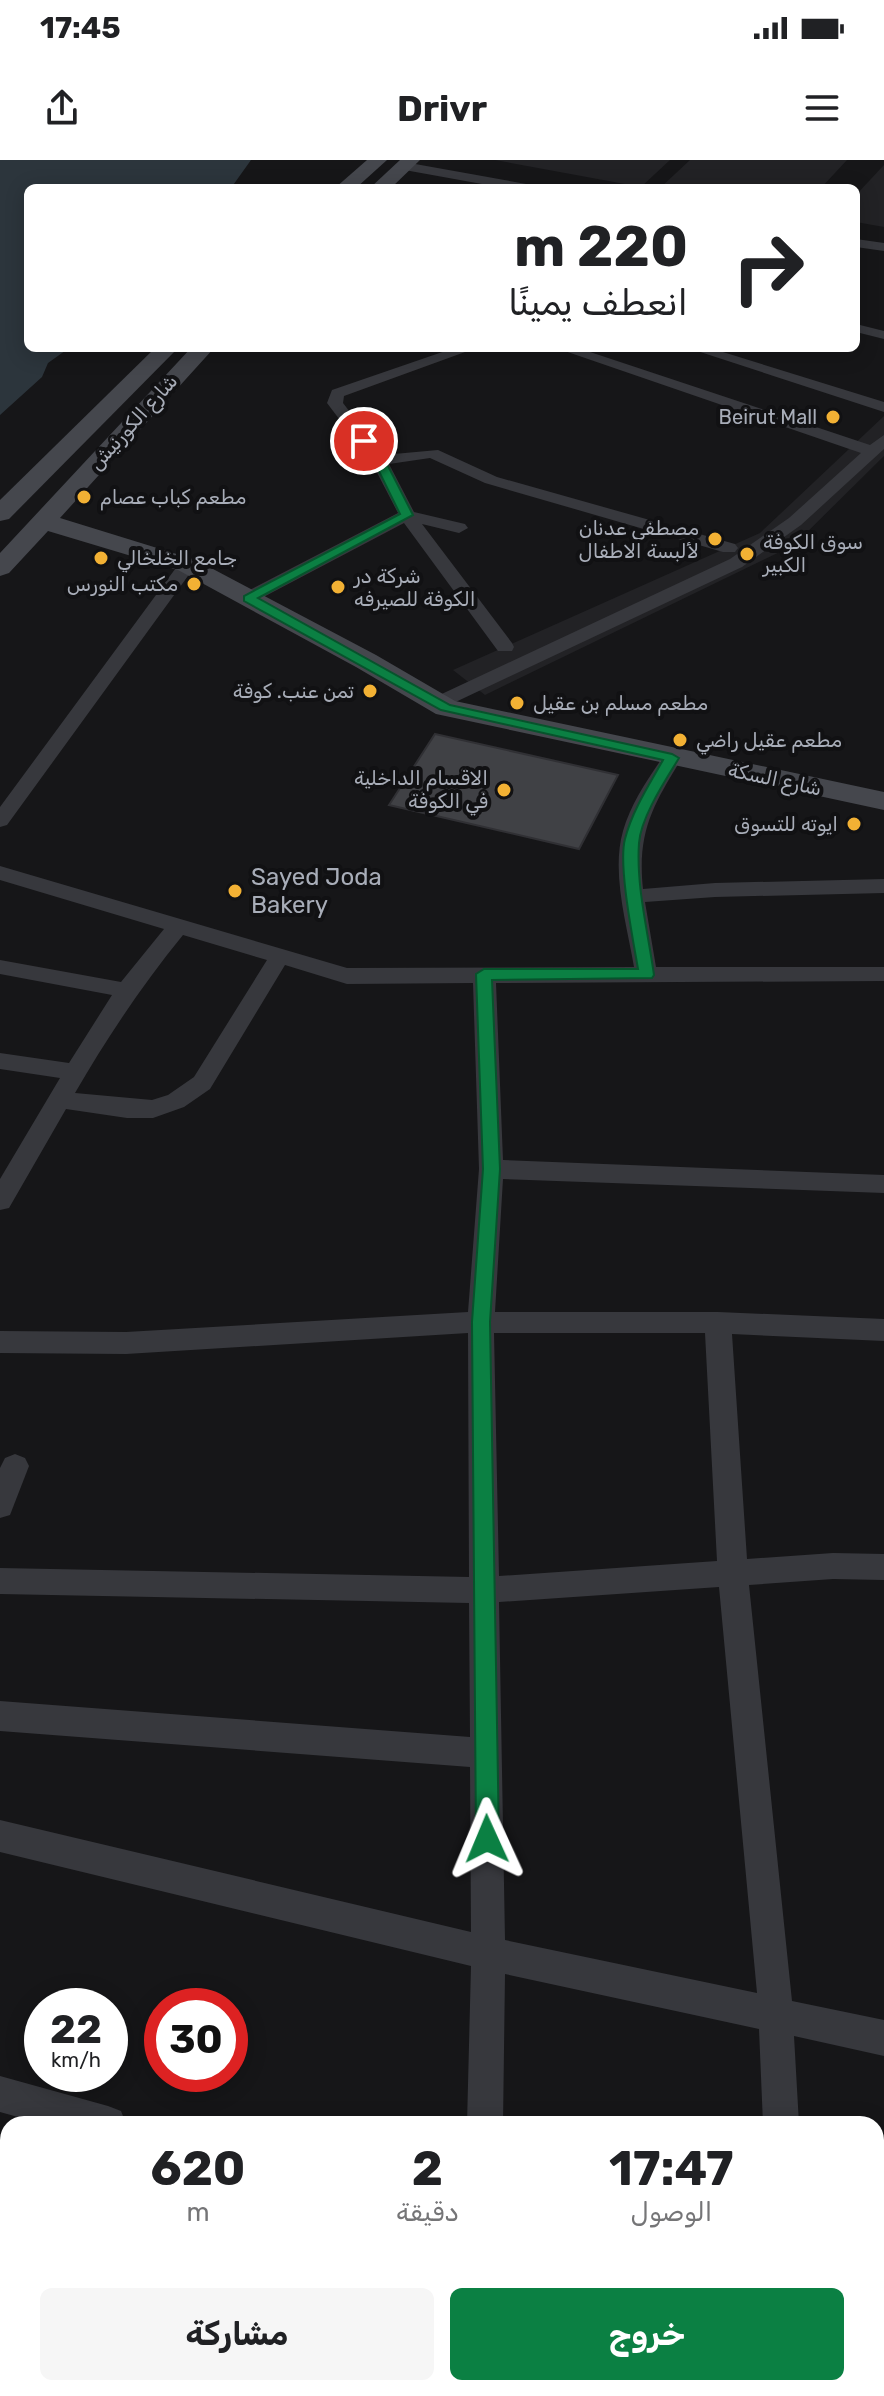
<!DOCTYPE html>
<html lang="ar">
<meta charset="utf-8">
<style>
:root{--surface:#fff;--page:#f6f6f6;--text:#202124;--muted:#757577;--accent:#0b8043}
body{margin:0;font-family:Rubik,Vazirmatn,sans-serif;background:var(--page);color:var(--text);direction:rtl;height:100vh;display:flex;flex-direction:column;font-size:30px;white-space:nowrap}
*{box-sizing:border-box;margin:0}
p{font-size:26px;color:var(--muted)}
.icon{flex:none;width:44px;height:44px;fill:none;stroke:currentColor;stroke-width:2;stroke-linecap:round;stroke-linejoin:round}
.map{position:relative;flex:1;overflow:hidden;direction:ltr}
.panel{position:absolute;left:0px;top:1956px;width:884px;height:280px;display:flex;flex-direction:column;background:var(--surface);border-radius:24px 24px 0 0;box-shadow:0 4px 20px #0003;direction:rtl}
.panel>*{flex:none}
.banner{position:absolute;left:24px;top:24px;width:836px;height:168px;border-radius:12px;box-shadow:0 4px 20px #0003;direction:rtl;background:#fff;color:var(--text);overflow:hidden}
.speed{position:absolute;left:24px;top:1828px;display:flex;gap:16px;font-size:40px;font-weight:700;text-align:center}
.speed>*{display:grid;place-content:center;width:104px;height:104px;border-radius:50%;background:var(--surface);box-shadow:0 4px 20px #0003;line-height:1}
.speed small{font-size:20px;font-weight:400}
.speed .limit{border:12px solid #d22;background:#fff;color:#111}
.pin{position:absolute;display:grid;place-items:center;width:68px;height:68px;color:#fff;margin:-34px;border:4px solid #fff;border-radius:50%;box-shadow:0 2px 8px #0007}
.me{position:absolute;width:88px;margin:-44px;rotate:359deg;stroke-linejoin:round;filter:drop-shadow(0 0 6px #0008)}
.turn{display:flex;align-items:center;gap:28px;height:168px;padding:0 40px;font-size:36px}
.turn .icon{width:104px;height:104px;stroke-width:2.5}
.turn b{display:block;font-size:56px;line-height:68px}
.eta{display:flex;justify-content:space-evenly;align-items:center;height:136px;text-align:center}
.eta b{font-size:48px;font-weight:700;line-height:56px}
.button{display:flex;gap:16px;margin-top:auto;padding:16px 40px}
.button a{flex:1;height:92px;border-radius:12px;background:var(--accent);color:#fff;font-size:32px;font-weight:700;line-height:92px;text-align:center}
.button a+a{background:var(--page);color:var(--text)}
.status{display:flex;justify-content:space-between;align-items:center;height:56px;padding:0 40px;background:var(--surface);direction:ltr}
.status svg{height:22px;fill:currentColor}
header{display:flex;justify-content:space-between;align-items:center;height:104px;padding:0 40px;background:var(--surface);font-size:36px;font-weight:700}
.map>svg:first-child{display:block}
.built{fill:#222225}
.water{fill:#2c353c}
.building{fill:#404145;stroke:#303034;stroke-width:2}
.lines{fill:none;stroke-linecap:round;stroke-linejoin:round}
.street{fill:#37383d;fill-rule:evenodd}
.secondary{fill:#45474d;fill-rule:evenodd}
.route{fill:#0b8043;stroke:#07532c;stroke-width:2}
.poi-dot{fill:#f2b134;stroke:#111113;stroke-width:3}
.labels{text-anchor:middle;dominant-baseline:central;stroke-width:8;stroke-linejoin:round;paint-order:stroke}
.far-poi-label{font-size:20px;fill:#a8adb8;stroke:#111113;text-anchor:end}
.far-street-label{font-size:20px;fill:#a8adb8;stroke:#111113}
.poi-label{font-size:24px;fill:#a8adb8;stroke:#111113;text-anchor:start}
</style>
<div class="status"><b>17:45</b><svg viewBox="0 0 49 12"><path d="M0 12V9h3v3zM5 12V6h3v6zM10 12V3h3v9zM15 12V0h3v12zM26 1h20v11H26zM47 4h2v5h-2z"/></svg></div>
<header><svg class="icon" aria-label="menu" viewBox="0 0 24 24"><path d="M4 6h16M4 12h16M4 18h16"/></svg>Drivr<svg class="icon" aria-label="share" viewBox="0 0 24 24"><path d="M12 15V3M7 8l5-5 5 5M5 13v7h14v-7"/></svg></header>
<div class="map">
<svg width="884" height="2236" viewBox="0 0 884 2236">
<rect width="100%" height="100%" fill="#161618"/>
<g class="built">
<path d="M495,0H670L641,27Z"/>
<path d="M690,0H847L821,28H660Z"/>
<path d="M884,5V67L856,62V35Z"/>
<path d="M884,256V296L794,385L485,535L453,510L760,373Z"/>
</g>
<path class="water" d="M0,0H251L231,28H28V188H69L48,203L42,217L0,255Z"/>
<path class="building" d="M435,574L618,615L579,689L389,645Z"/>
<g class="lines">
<g class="street">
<path d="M404,2L526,24L533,28H504L399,9V3Z"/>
<path d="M856,79L884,83V91L856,87Z"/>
<path d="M856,164L884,171V179L856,172Z"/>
<path d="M454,188H476L344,236L343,243L383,295L438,290L497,317L735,384L738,388L735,392H723L485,323L430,298L389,304L414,352L465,364L468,368L459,373L422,364L512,483L514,487L512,491H498L404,363L254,442H242L239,438L242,434L398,353L371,301L327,243L332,230Z"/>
<path d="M556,188H578L870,285L884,275V289L801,365L742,407L445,547H431L428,543L431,539L730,399L789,358L861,293Z"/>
<path d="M688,188H710L884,242V252Z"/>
<path d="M187,400L196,405L193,409L7,665L0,667V647L181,401Z"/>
<path d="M672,592L682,598C653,645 637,672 643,729L715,723L884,719V733L715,737L645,742L656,807H884V821L496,823L503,1000L884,1015V1033L503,1019L495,1152H718L884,1159V1181L732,1174L747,1399L833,1393L884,1394V1420L833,1419L749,1425L792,1841L884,1860V1896L794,1876L799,1964H763L759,1869L505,1814L503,1964H467L471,1806L0,1692V1660L471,1772L470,1607L0,1571V1541L470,1577L469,1443L0,1434V1408L469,1417L468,1173L126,1194L0,1193V1171L126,1172L468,1152L479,1009L473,823L347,824L285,805L210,929L184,947L153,958H127L66,949L9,1048L0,1050V1019L60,918L0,909V893L69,903L112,835L0,814V800L121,822L164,769L0,720V706L347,808L634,807C627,765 611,713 623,671C631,643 649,617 665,594ZM183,775L267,800L194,917L168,935L152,940L75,933C107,878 142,825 183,775ZM494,1173H705L717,1401L499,1416ZM719,1427L757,1833L505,1780L499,1442Z"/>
<path d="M15,1294L25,1298L29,1306L10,1355L0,1358V1308L5,1298Z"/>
<path d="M0,1916L108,1946L121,1951L126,1964H43L0,1952Z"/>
<path d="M876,2176L884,2179V2217L876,2214Z"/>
<path d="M8,2210V2228H73L77,2236H0V2213Z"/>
<rect x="459" y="2228" width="40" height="8"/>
<rect x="772" y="2228" width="40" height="8"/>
</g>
<g class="secondary">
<path d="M367,0H387L356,28H335Z"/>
<path d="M400,0H420L391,28H370Z"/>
<path d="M155,188H178L9,359L0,361V340Z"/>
<path d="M191,188H214L60,358L196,400L376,495L455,541L884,632V650L436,554L356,507L178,410L48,371L9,413L0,416V393Z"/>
</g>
</g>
<path class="route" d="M360,278H368L385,300L413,355L258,438L450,545L672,594L679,598C665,621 641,657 639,683C636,726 648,772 654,815L652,818L492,820L500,1009L490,1162L499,1679L495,1687L487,1690L479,1687L476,1679L472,1162L483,1009L476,814L484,809H638C633,779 618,705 625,679C632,651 649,625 663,600L441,550L244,441V436L400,354L374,301L359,281Z"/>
<g class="poi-dot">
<circle cx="833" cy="257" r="8"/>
<circle cx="84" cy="337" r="8"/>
<circle cx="715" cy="379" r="8"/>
<circle cx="747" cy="394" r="8"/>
<circle cx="101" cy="398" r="8"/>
<circle cx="194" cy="424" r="8"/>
<circle cx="338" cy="427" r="8"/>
<circle cx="370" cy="531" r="8"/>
<circle cx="517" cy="543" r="8"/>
<circle cx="680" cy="580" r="8"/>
<circle cx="504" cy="630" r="8"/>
<circle cx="854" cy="664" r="8"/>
<circle cx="235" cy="731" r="8"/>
</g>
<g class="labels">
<g class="far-poi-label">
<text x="817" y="257">Beirut Mall</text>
<text x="100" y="337" text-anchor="start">مطعم كباب عصام</text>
<text x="699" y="368">مصطفى عدنان<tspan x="699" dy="23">لألبسة الاطفال</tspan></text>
<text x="763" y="382" text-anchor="start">سوق الكوفة<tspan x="763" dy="23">الكبير</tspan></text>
<text x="117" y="398" text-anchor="start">جامع الخلخالي</text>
<text x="354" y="416" text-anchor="start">شركة در<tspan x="354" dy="23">الكوفة للصيرفه</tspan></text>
<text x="178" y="424">مكتب النورس</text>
<text x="354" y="531">تمن عنب. كوفة</text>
<text x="533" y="543" text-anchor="start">مطعم مسلم بن عقيل</text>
<text x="696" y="580" text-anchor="start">مطعم عقيل راضي</text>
<text x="488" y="618">الاقسام الداخلية<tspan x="488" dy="23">في الكوفة</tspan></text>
<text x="838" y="664">ايوته للتسوق</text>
</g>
<g class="far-street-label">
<text transform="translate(133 262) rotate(-48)">شارع الكورنيش</text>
<text transform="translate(775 619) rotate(12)">شارع السكة</text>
</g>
<g class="poi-label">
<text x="251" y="717">Sayed Joda<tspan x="251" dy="28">Bakery</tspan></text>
</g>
</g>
</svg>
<div class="speed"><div>22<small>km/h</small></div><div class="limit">30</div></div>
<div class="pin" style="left:364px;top:281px;background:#d93025"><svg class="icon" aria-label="arrive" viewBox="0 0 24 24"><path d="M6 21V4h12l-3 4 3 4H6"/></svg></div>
<svg class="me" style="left:487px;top:1679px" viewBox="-20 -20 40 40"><path d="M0-17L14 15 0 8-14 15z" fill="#0b8043" stroke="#fff" stroke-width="4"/></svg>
<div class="banner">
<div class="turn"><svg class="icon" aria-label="right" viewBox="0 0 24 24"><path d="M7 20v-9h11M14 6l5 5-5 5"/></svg><div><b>220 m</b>انعطف يمينًا</div></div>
</div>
<section class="panel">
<div class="eta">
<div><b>17:47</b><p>الوصول</p></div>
<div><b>2</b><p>دقيقة</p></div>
<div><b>620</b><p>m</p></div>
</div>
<div class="button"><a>خروج</a><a>مشاركة</a></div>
</section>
</div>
